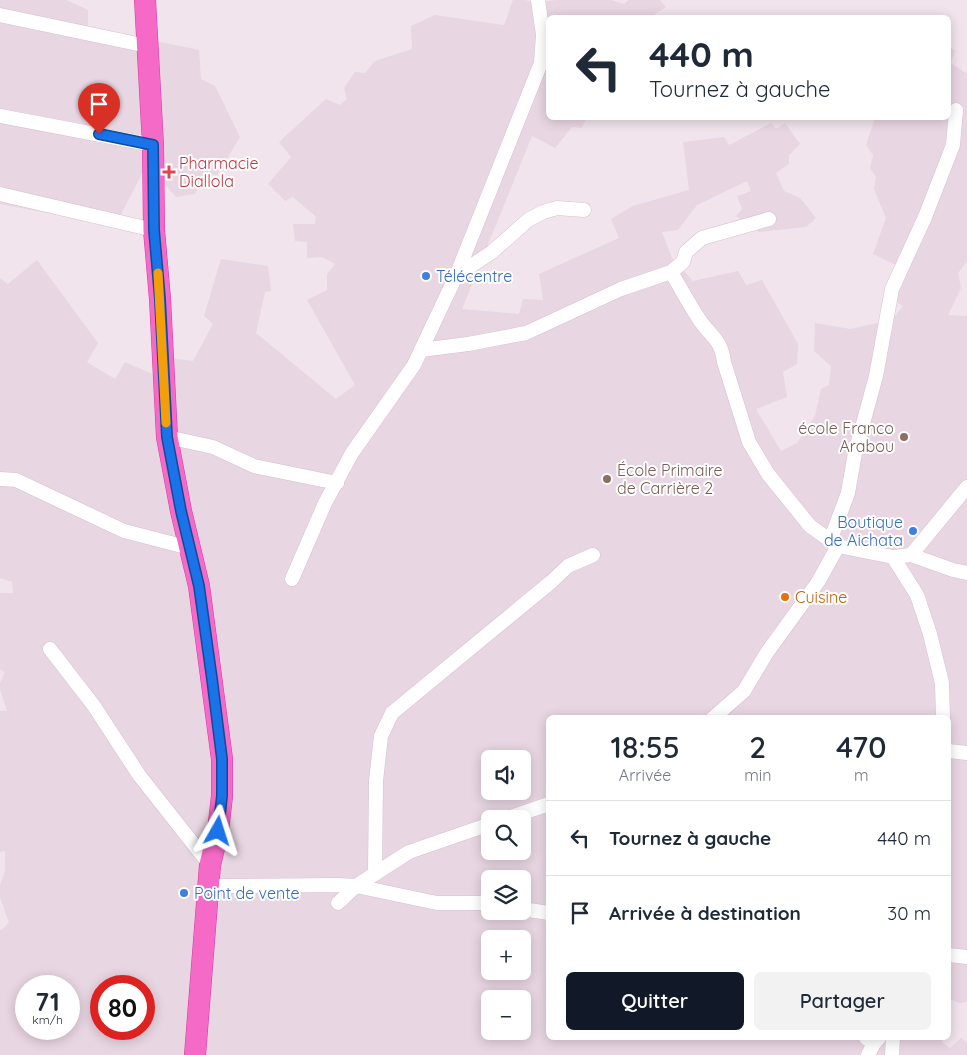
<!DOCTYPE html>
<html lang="fr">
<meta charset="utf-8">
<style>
:root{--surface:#fff;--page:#f2f2f3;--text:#1f2937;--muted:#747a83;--line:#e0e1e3;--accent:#111827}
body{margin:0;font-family:Quicksand,sans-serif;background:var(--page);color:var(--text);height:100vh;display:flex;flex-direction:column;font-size:19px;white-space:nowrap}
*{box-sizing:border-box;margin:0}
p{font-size:16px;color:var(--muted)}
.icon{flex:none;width:28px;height:28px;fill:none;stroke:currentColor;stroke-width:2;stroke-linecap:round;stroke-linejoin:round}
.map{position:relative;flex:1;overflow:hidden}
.sheet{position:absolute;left:546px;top:715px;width:405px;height:325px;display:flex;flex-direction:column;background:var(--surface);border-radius:8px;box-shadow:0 2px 12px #0003}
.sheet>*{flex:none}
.top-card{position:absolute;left:546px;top:15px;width:405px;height:105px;border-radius:8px;box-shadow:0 2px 12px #0003;background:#fff;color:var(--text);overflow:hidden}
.fabs{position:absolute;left:481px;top:750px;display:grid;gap:10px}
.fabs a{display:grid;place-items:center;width:50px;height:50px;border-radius:8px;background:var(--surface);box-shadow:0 2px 12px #0003;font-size:25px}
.speed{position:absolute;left:15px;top:975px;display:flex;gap:10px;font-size:25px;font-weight:700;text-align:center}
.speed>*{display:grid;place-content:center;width:65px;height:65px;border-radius:50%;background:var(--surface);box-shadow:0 2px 12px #0003;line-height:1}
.speed small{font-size:12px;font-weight:400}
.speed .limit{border:8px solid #d22;background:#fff;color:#111}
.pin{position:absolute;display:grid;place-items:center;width:42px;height:42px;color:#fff;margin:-51px -21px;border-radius:50% 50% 50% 0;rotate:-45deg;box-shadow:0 0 5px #0007}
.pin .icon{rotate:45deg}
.me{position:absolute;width:55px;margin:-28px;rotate:6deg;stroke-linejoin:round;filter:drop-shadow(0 0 4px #0008)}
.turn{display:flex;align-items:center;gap:18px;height:105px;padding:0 20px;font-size:22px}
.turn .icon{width:65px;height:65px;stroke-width:2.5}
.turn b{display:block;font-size:35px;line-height:42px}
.eta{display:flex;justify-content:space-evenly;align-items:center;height:85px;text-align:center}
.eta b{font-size:30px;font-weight:600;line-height:35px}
.cta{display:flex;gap:10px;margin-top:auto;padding:10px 20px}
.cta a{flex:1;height:58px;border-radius:8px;background:var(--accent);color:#fff;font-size:20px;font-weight:600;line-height:58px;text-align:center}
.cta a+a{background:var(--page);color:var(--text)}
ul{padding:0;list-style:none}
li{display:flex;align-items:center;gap:15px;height:75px;padding:0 20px;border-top:1px solid var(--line)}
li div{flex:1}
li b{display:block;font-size:19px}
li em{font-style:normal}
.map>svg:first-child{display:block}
.residential{fill:#e8d6e2;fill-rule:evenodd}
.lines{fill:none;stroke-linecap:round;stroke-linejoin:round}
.minor-casing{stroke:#d6c1cf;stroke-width:15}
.highway-casing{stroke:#d43ba5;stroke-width:22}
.minor{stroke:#fff;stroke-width:14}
.highway{stroke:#f56ac6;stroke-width:21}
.route-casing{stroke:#114b97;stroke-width:12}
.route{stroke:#1a73e8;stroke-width:9}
.slow{stroke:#f59e0b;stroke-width:9}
.health-dot{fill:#e0444e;stroke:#fff;stroke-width:2}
.shop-dot{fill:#3f7fe0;stroke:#fff;stroke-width:2}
.education-dot{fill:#8d6e63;stroke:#fff;stroke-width:2}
.food-dot{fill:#e8710a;stroke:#fff;stroke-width:2}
.labels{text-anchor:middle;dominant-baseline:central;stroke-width:4;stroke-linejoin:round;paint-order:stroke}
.health-label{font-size:16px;fill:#be3a42;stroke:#fff;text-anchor:start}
.shop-label{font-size:16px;fill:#366cbe;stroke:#fff;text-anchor:start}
.education-label{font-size:16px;fill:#785e54;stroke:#fff;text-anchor:end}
.food-label{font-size:16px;fill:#c56008;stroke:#fff;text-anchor:start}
</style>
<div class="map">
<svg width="967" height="1055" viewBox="0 0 967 1055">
<rect width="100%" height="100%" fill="#f1e4ec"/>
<g class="residential">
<path d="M0,0H66L88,10V27L199,50L201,79L215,86L240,137L217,175L204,173L195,194L176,197L147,164L115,226L0,204Z"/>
<path d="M513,0H525L535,3L556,0H611L624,4L629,0H660L666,7L651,17L549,18V118H586V119L582,128L572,127L555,148L532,136L462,309L519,314L523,299L543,300L539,274L619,238L611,219L633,206L689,190L683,142L724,137L729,145L771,123L776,129L785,123L800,144L789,155V164L776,173L784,191L800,198L816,218L806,227L759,232L736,216L742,209L737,196L751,191L747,181L697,205L678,230L662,232L672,258L693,281L738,271L746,285L762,280L798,344L797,364L783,372L787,397L756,409L781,451L797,443L815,416L821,389L829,385L831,366L814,351L815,323L850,329L892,320L903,306L884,295L896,265L873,254L886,218L874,189L876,177L870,168L873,155L866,145L875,118H949V46L955,51L951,63L967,74V261L958,273L961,288L948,315L967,316V1002L960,1003L949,999V718H549V1038H944L942,1042L950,1048L961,1038L967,1043V1055H0V931L9,923L0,897V885L5,871V851L0,852V711H7L0,689V683L5,672L0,669V593H13L12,582L0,578V278L8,284L37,260L98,343L87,362L115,379L125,362L157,376V356L193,361L213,324L204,316L221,259L268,266L271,291L265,292L256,333L336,399L355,385L307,300L327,290V274L335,264L322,257L307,258V242L295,241L293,224H315L316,217L293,197L285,201L268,184L291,157L279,142L326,99L340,105L347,99L344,88L355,72L365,73L375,61L412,49L411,26L435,15L504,25ZM490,759H522V791H490ZM490,819H522V851H490ZM490,879H522V911H490ZM490,939H522V971H490ZM26,986H69V1029H26ZM101,986H144V1029H101ZM490,999H522V1031H490Z"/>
</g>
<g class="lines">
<defs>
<g id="minor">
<path d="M0,15L147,46"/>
<path d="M0,116L153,145"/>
<path d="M0,194L154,230"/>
<path d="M671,272C680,287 689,304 699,319C710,336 721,338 724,362L749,442L768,474L810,526L838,546L893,557L911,555L953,570L967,573"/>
<path d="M456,276L492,252L528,220L543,212L557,208L584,210"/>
<path d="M421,350L468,344L526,333L621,289L671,272L683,262L686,252L702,238L769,219"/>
<path d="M167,437L213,447L254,466L337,483"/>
<path d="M0,479L16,480L124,531L190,548"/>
<path d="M830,541L848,493L855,453L876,376L892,289L925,217L953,145L956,110"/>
<path d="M911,555L967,487"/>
<path d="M893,557L917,595L930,634L942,683L943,718"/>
<path d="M292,579L325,503L352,453L414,365L421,350L456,276L541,63L543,35L538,0"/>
<path d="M50,649L94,706L139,775L210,865"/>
<path d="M713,718L744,691L766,654L818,582L838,546"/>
<path d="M949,751L967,753"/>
<path d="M505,819L549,804"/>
<path d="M375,874L376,781L381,736L392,713L551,582L568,566L593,555"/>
<path d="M208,886L338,885L356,886L437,903H490"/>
<path d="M338,903L356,886L409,852L490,824"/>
<path d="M522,909L549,913"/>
<path d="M949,955L967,957"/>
<path d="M866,1038L874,1043L879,1038"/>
<path d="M868,1055L874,1043"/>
<path d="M892,1055L893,1038"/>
</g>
<path id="highway" d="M145,0L153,145L154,230L160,299L167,437L181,511L199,586L222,759V796L218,831L210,865L195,1055"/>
</defs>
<use href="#minor" class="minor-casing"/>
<use href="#highway" class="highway-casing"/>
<use href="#minor" class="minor"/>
<use href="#highway" class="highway"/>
</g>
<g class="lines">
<defs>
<path id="route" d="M99,134L153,145L154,230L160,299L167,437L181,511L199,586L212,679L222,759V796L218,831"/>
</defs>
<use href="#route" class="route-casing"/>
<use href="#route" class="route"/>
<path class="slow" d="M158,273L166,423"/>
</g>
<path class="health-dot" d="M166.5 164.5h5v5h5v5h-5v5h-5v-5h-5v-5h5z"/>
<g class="shop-dot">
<circle cx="426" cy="276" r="5"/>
<circle cx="913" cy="531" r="5"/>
<circle cx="184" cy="893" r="5"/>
</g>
<g class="education-dot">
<circle cx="904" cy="437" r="5"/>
<circle cx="607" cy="479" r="5"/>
</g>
<circle class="food-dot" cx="785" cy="597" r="5"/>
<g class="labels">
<g class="health-label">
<text x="179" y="163">Pharmacie<tspan x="179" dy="18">Diallola</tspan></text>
</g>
<g class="shop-label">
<text x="436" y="276">Télécentre</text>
<text x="903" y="522" text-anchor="end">Boutique<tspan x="903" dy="18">de Aichata</tspan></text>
<text x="194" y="893">Point de vente</text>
</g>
<g class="education-label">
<text x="894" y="428">école Franco<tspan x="894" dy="18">Arabou</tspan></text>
<text x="617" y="470" text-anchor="start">École Primaire<tspan x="617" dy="18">de Carrière 2</tspan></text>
</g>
<g class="food-label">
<text x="795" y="597">Cuisine</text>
</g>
</g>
</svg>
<div class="fabs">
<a><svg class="icon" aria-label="sound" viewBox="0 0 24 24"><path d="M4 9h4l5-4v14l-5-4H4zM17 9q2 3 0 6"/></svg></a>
<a><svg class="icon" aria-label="search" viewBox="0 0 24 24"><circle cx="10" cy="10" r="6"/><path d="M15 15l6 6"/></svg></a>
<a><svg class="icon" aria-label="layers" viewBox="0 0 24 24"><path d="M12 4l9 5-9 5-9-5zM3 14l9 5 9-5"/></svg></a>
<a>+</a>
<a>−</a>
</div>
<div class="speed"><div>71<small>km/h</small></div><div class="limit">80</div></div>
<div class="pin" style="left:99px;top:134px;background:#d93025"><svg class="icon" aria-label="arrive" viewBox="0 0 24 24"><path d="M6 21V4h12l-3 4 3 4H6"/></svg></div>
<svg class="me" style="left:218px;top:831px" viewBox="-20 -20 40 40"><path d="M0-17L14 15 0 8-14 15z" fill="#1a73e8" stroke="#fff" stroke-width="4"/></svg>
<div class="top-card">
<div class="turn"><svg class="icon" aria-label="left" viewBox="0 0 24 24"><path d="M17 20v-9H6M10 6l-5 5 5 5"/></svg><div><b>440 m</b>Tournez à gauche</div></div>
</div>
<section class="sheet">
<div class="eta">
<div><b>18:55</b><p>Arrivée</p></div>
<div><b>2</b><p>min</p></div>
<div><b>470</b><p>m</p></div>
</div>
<ul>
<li><svg class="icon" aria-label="left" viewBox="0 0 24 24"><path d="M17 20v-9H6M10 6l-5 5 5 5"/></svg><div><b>Tournez à gauche</b></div><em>440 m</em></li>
<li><svg class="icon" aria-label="arrive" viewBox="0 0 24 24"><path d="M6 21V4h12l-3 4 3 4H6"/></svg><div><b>Arrivée à destination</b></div><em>30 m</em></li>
</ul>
<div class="cta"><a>Quitter</a><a>Partager</a></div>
</section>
</div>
